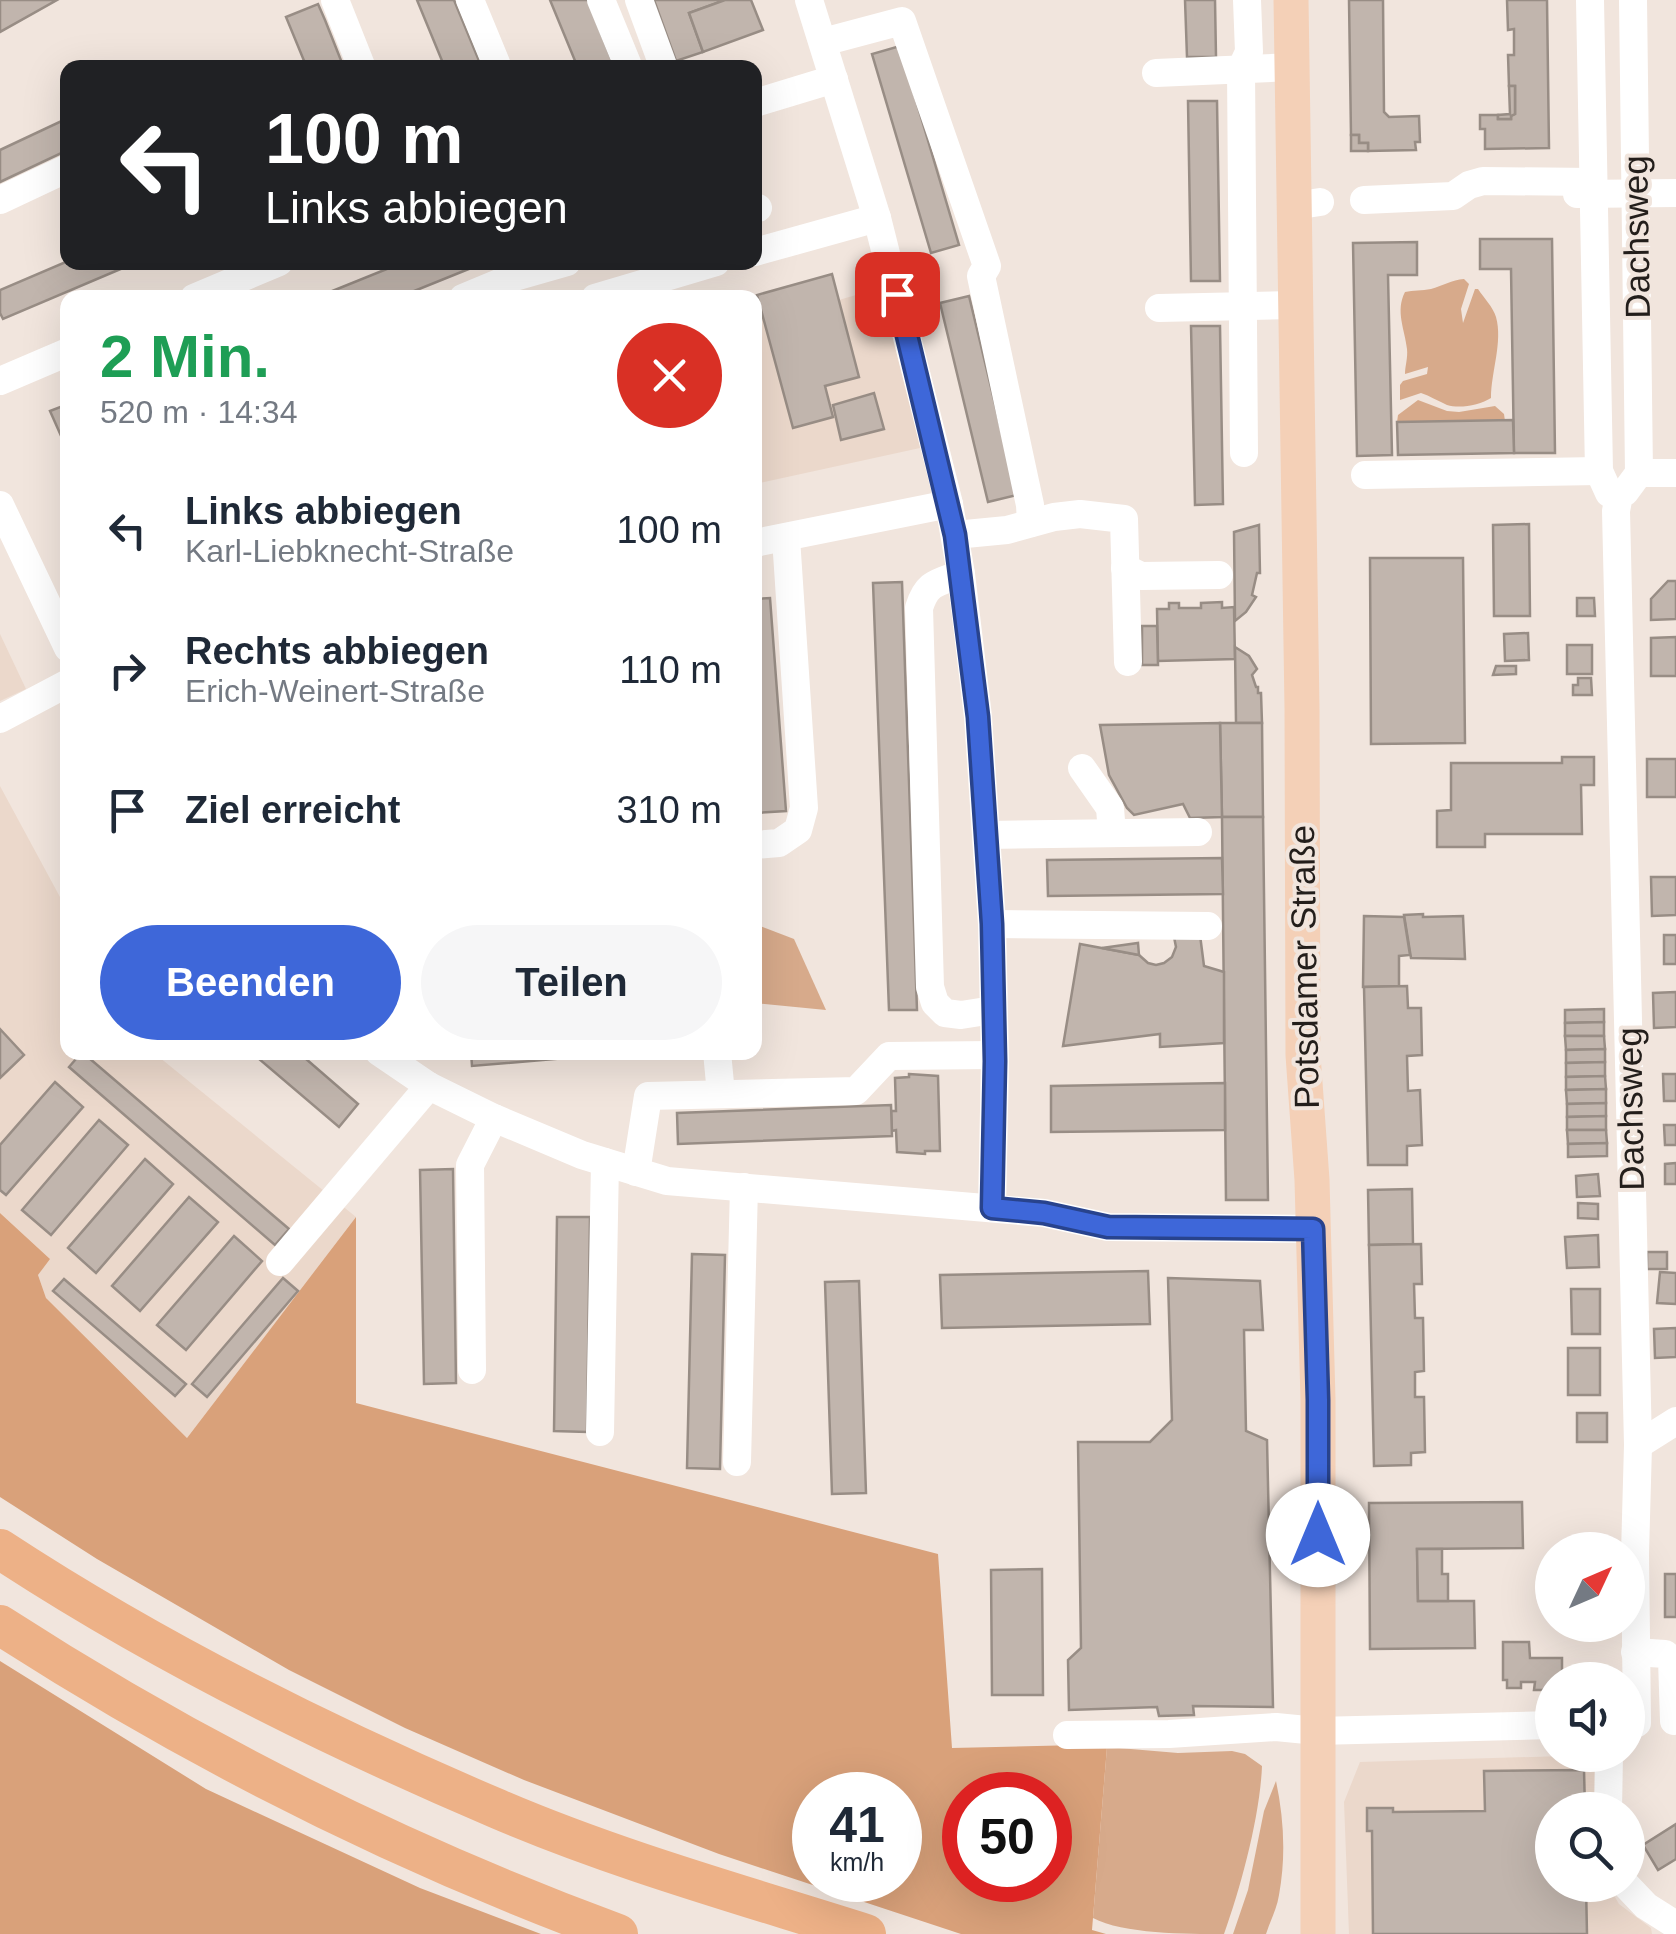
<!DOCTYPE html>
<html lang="de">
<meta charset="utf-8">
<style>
:root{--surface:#fff;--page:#f6f6f7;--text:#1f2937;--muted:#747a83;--accent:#3e67d9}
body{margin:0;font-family:Helvetica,sans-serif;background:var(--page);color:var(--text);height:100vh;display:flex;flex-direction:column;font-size:38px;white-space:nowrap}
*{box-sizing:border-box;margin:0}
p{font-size:32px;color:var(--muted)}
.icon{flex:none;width:55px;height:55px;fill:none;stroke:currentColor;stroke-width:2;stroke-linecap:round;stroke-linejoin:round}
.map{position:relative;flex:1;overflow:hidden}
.sheet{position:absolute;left:60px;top:290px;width:702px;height:770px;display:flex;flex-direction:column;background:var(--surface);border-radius:20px;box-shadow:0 10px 40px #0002}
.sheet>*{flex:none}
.hud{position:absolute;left:60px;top:60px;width:702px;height:210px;border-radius:20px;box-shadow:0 10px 40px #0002;background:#202124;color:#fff;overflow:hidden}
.needle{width:65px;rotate:46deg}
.tools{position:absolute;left:1535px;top:1532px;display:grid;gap:20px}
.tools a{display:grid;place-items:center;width:110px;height:110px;border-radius:50%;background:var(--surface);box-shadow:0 10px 40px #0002;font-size:50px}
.speed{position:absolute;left:792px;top:1772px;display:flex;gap:20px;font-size:50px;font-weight:700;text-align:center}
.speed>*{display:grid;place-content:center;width:130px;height:130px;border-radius:50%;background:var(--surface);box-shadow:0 10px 40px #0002;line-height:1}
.speed small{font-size:25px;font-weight:400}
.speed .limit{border:15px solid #d22;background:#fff;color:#111}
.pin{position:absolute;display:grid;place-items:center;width:85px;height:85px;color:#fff;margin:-42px;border-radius:20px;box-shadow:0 5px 15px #0006}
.me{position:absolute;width:110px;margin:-55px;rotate:0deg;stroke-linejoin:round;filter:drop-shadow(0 0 8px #0008)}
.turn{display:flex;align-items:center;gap:35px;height:210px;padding:0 40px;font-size:45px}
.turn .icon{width:130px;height:130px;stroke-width:2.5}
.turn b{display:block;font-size:70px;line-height:85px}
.round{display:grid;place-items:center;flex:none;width:105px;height:105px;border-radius:52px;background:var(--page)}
.summary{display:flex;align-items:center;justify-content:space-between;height:170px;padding:0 40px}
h1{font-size:60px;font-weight:800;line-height:75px;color:#1e9e55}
.cta{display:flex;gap:20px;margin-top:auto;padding:20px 40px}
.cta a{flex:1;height:115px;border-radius:60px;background:var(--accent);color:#fff;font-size:40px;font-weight:800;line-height:115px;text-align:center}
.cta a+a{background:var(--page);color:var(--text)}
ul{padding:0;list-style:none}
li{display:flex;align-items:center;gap:30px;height:140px;padding:0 40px}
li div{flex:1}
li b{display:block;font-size:38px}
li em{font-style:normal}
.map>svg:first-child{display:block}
.built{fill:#ebd8cb}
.green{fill:#d7aa8b}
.forest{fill:#d9a17a;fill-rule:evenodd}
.building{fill:#c1b5ad;stroke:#988d85;stroke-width:2.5}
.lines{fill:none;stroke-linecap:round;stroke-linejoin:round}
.minor{stroke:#fff;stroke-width:28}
.major{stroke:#f4d0b7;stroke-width:35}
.highway{stroke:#edb187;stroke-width:40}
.route-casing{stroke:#28438d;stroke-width:25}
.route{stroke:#3e67d9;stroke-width:18}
.labels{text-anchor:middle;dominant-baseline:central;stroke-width:8;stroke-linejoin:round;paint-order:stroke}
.street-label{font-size:35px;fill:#231e1b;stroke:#f1e5dd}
</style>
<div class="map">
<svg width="1676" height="1934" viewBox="0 0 1676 1934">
<rect width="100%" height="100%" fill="#f1e5dd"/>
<g class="built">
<path d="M832,274L839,300L883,287L920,448L755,484V298H748Z"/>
<path d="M0,634L26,689L0,701Z"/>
<path d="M0,786L67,910L68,1052L154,1053L356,1217L187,1438L46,1298L38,1275L49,1258L0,1213Z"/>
<path d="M1596,1755L1595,1810H1552V1885H1608L1619,1904L1651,1928L1652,1934H1349L1344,1802L1360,1762Z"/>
</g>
<g class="green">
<path d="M1464,279L1469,284L1461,309L1463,323L1475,289H1478C1484,298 1493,307 1496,317C1503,342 1491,372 1491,398C1480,405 1460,409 1447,405C1438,401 1430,396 1421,393L1400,400V385L1403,381L1427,374L1428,367L1405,374C1405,366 1408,358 1407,349C1405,330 1395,311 1405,292C1413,290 1422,291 1431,289C1442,286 1452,280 1464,279Z"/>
<path d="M1418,400L1447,411L1459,412L1495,406L1504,414L1505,421L1397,422L1398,415Z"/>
<path d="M755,924L794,939L826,1010L755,1003Z"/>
<path d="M1107,1747L1178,1753L1232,1751L1245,1754L1262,1766C1260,1816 1241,1887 1224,1934C1186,1934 1123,1934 1093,1918Z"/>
<path d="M1276,1781C1284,1819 1286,1857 1279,1895C1277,1909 1270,1921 1266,1934H1233L1248,1890L1264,1811Z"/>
</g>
<g class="forest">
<path d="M0,1213L50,1259L38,1275L46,1298L187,1438L356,1217V1403L938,1554L952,1748L1079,1745L1107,1747L1092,1930L1106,1934H961L719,1854L524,1780L405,1728L289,1670L97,1559L0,1497ZM815,1795H900V1880H815ZM965,1795H1050V1880H965Z"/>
<path d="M0,1661L206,1789L420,1888L541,1934H0Z"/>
</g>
<g class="building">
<path d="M0,0H57L0,32Z"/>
<path d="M417,0H454L482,68H445Z"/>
<path d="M550,0H588L615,68H578Z"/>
<path d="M654,0H725L689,13L703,52L676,61Z"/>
<path d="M725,0H751L763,30L703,52L689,13Z"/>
<path d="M1185,0H1215L1216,57H1187Z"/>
<path d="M1349,0H1383L1384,112L1389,117L1419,116L1420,142H1415L1416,150L1368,151V143H1359V135H1351Z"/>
<path d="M1507,0H1547L1549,148L1485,149V129H1480V115H1498V119H1511V116L1515,114V86H1509L1508,55H1514V29L1508,30Z"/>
<path d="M318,4L325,20L344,68H307L286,17Z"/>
<path d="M900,46L959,245L931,253L872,54Z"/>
<path d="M1509,86H1515V114L1511,116V119H1498V115L1510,114Z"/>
<path d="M1188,101H1217L1220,281H1191Z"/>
<path d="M68,118V150L0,182V150Z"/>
<path d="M1351,135H1359V143H1368V151H1351Z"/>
<path d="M1480,239H1552L1555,453H1514L1511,269H1480Z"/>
<path d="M1417,242V275H1388L1392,455L1357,456L1353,243Z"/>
<path d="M68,261L137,262L3,319L0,313V290Z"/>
<path d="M404,262H486L397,298H315Z"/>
<path d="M832,274L859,377L825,386L833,417L793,428L757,295Z"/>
<path d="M969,296L1017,495L988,502L940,303Z"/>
<path d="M1191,326H1220L1223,504L1195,505Z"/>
<path d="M874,393L884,429L841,440L833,405Z"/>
<path d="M68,404V435L62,438L50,411Z"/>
<path d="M1513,420L1514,453L1398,455L1397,422Z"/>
<path d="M1529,524L1530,616H1494L1493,525Z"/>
<path d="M1259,525L1260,573H1257L1252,595L1256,597L1246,612L1235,621L1234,532Z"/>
<path d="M1370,558H1463L1465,743L1371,744Z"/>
<path d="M1668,581H1676V619L1651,620V599Z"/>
<path d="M902,582L917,1010H889L873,583Z"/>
<path d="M770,598L786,811L756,813L755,599Z"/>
<path d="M1577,598H1594L1595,616H1577Z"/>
<path d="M1222,602V608L1234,607L1235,659L1158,661L1157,609H1169V603H1179V608H1201V603Z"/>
<path d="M1142,626H1157L1158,665H1142Z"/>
<path d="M1528,633L1529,660L1505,661L1504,634Z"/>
<path d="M1676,637V676H1651V638Z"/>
<rect x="1567" y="645" width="25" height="29"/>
<path d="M1235,647L1249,656L1257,669L1252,675L1256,687H1258V693H1261L1262,723H1236Z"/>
<path d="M1496,666H1516V674L1493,675Z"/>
<path d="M1578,678H1591L1592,695H1573V685H1578Z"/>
<path d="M1220,723H1262L1263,817H1222Z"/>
<path d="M1220,723L1222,817L1190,818L1183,804L1134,815L1127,808L1109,775L1100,725Z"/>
<path d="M1562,757H1594V785H1581L1582,834H1485V847H1437V811L1451,810V763H1562Z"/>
<rect x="1647" y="759" width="29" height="38"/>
<path d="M1222,817H1263L1268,1200H1226Z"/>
<path d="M1222,858L1223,894L1048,896L1047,860Z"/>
<path d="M1651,877H1676V915L1652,916Z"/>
<path d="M1423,914V917L1463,916L1465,959L1411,958L1404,915Z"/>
<path d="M1364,916L1404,917L1410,955L1399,956V986L1363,987Z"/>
<path d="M1200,935L1204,966L1224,972V1043L1160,1047V1034L1063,1046L1080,944L1139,955L1148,963L1156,965L1164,963L1172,957L1176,947L1174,937Z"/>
<rect x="1664" y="935" width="12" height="29"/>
<path d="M1138,943L1139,955L1102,948Z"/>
<path d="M1407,986L1408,1008H1421L1422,1055L1407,1056L1408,1091L1420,1090L1422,1145L1407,1146V1165H1368L1364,987Z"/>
<path d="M1676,992V1027L1654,1028L1653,993Z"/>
<path d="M1604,1009V1022L1565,1023V1010Z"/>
<path d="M1604,1022V1036H1565V1023Z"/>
<path d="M0,1029L24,1055L0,1078Z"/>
<path d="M1565,1036H1604L1605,1049L1566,1050Z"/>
<path d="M1605,1049V1062L1566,1063V1050Z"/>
<path d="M82,1052L289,1229L275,1245L69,1067Z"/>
<path d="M251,1052H298L358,1104L339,1127Z"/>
<path d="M471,1052H636L472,1066Z"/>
<path d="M1605,1062V1076L1566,1077V1063Z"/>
<path d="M909,1074L938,1076L940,1151H925V1154L897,1152L896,1130L892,1131L891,1111H896L895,1078L909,1077Z"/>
<path d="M1663,1074H1676V1101H1664Z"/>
<path d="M1605,1076L1606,1089L1566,1090V1077Z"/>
<path d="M55,1082L83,1107L6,1195L0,1190V1145Z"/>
<path d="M1225,1083V1130L1051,1132V1086Z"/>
<path d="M1606,1089V1103L1567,1104L1566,1090Z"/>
<path d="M1606,1103V1116L1567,1117V1104Z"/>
<path d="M891,1105L892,1136L678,1144L677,1113Z"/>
<path d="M1606,1116V1130H1567V1117Z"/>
<path d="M99,1120L128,1145L51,1235L22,1210Z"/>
<path d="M1664,1125H1676V1145H1665Z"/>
<path d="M1567,1130H1606L1607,1143L1568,1144Z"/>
<path d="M1607,1143V1156L1568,1157V1144Z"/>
<path d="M145,1159L173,1184L96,1273L68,1248Z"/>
<path d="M1676,1163V1184H1665V1164Z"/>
<path d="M453,1169L456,1383L424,1384L420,1170Z"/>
<path d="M1598,1174L1600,1196L1577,1197L1576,1176Z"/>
<path d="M1412,1189L1413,1244L1369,1245L1368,1190Z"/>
<path d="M189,1197L218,1222L140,1311L112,1286Z"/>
<path d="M1578,1203L1598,1204V1219L1578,1218Z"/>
<path d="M557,1217H590L587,1432L554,1431Z"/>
<path d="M1598,1235L1599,1267L1567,1268L1565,1237Z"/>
<path d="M234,1236L262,1261L186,1350L157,1325Z"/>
<path d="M1421,1244L1422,1284H1414L1415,1318H1423L1424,1371L1415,1372V1397H1424L1425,1452L1411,1453V1465L1374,1466L1369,1245Z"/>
<rect x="1647" y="1252" width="20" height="17"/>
<path d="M692,1254L725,1255L720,1469L687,1468Z"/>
<path d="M1148,1271L1150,1324L942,1328L940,1275Z"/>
<path d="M1660,1272L1676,1273V1304L1657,1303Z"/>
<path d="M283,1278L298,1291L207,1397L192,1384Z"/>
<path d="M1168,1278L1260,1281L1263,1330H1244L1246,1431L1267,1440L1273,1707L1193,1706L1194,1715L1159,1716L1157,1707L1069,1710L1068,1660L1081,1648L1078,1442H1150L1172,1420Z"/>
<path d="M64,1279L186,1384L175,1396L53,1291Z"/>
<path d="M859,1281L866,1493L832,1494L825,1282Z"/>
<path d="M1571,1289H1600V1334H1572Z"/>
<path d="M1676,1328V1357L1655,1358L1654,1329Z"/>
<rect x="1568" y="1348" width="32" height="47"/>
<rect x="1577" y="1413" width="30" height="29"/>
<path d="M1522,1502L1523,1548L1417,1549L1418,1601H1474L1475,1648L1370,1649L1369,1503Z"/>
<path d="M1417,1549H1442V1574H1448V1601H1418Z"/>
<path d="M1042,1569L1043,1695H992L991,1570Z"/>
<rect x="1665" y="1574" width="11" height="43"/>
<path d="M1503,1642H1529L1530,1658H1562V1680H1552V1690H1534L1535,1682H1521V1688H1507V1680H1503Z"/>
<path d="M1584,1770L1585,1810H1552V1885H1586L1587,1934H1373L1372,1831H1367V1808H1393V1812L1485,1811L1484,1771Z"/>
<path d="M1676,1824V1859L1658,1870L1643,1845Z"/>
</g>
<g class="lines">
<g class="minor">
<path d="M335,0L362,68"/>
<path d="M470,0L498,68"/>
<path d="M601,0L629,68"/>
<path d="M639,0L664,68"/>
<path d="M809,0L877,218L949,504L961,574L978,717L992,924L995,1061L992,1208"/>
<path d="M1590,0L1599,471L1609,493L1619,495"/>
<path d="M1633,0L1639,473L1625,492L1619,495L1616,511L1638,1445L1635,1554L1637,1723"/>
<path d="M823,42L902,21L987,266L981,276L1030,505L1031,523"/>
<path d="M1156,73L1293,67"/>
<path d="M755,103L834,79"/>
<path d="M1577,194L1676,193"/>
<path d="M0,200L68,168"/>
<path d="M1364,200L1453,196L1469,185L1483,181L1593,182"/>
<path d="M1294,206L1320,202"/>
<path d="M755,209L758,208"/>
<path d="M755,252L877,218"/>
<path d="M194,298L279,262"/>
<path d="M463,298L511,278L567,262"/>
<path d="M595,298L716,262"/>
<path d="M1159,308L1295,305"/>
<path d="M0,381L68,352"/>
<path d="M1244,453L1241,69L1249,52L1247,0"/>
<path d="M1639,473H1676"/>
<path d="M1365,475L1599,471"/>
<path d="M0,505L68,648"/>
<path d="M955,535L1007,530L1054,517L1080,514L1124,519L1128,662"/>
<path d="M755,543L949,504"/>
<path d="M1125,568L1141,576L1219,575"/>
<path d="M961,574C937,583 927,582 919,608L930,987L935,1003L945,1013L961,1015L993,1010"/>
<path d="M0,719L68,683"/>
<path d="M1082,768L1110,808L1112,833"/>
<path d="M986,835L1198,832"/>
<path d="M755,845L779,843L798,830L804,808L786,538"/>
<path d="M992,924L1208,926"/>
<path d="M379,1052L429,1086L494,1118L582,1155L667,1181L1044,1213L1108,1227L1313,1229"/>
<path d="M717,1052L721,1094"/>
<path d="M636,1172L648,1096L856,1091L889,1056L994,1055"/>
<path d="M280,1262L429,1086"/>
<path d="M472,1370L470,1165L494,1118"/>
<path d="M600,1432L605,1162"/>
<path d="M1638,1445L1676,1421"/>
<path d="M737,1462L744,1187"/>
<path d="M1635,1652L1665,1654L1672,1659L1674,1721"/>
<path d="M1067,1735L1169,1734L1276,1727L1317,1731L1552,1725"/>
<path d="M1608,1810L1609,1755"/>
<path d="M1626,1885L1646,1906L1676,1925"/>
</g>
<path class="major" d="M1291,0L1302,708L1303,1055L1312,1180L1318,1400V1934"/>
<g class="highway">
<path d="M0,1549C157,1652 326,1736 498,1809C617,1860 743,1895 866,1934"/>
<path d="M0,1625C195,1751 401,1854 618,1934"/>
</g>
</g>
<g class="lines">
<defs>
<path id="route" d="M897,294L955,535L978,717L992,924L995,1061L992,1208L1044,1213L1108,1227L1313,1229L1318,1400V1535"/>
</defs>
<use href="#route" class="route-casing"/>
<use href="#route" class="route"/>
</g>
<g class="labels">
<g class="street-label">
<text transform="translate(1636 237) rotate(-91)">Dachsweg</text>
<text transform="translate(1304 967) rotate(-91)">Potsdamer Straße</text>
<text transform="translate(1630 1109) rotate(-91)">Dachsweg</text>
</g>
</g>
</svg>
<div class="tools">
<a><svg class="needle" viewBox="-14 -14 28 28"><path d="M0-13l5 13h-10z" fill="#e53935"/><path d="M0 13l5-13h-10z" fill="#747a83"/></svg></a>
<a><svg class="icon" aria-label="sound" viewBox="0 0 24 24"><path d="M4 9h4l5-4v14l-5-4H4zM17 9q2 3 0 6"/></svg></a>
<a><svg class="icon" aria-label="search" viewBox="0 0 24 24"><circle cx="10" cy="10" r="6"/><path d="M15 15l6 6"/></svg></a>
</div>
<div class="speed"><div>41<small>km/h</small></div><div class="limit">50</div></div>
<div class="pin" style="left:897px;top:294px;background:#d93025"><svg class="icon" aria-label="arrive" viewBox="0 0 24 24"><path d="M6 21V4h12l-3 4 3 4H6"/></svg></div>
<svg class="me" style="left:1318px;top:1535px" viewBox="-20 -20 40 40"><circle r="19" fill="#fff"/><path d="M0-13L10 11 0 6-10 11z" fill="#3e67d9"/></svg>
<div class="hud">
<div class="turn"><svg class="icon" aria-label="left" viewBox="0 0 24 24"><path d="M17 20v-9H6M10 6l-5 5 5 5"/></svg><div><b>100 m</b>Links abbiegen</div></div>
</div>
<section class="sheet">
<div class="summary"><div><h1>2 Min.</h1><p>520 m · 14:34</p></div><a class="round" style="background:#d93025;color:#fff"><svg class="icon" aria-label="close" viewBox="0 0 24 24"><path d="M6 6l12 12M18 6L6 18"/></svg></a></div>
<ul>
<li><svg class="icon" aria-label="left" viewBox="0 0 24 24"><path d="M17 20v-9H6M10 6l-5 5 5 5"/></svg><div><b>Links abbiegen</b><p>Karl-Liebknecht-Straße</p></div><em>100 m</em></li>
<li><svg class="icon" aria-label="right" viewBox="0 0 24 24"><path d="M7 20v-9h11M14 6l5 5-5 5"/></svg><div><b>Rechts abbiegen</b><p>Erich-Weinert-Straße</p></div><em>110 m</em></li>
<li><svg class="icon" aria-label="arrive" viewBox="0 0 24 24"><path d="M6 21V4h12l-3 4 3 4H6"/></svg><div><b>Ziel erreicht</b></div><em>310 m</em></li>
</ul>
<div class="cta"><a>Beenden</a><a>Teilen</a></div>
</section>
</div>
